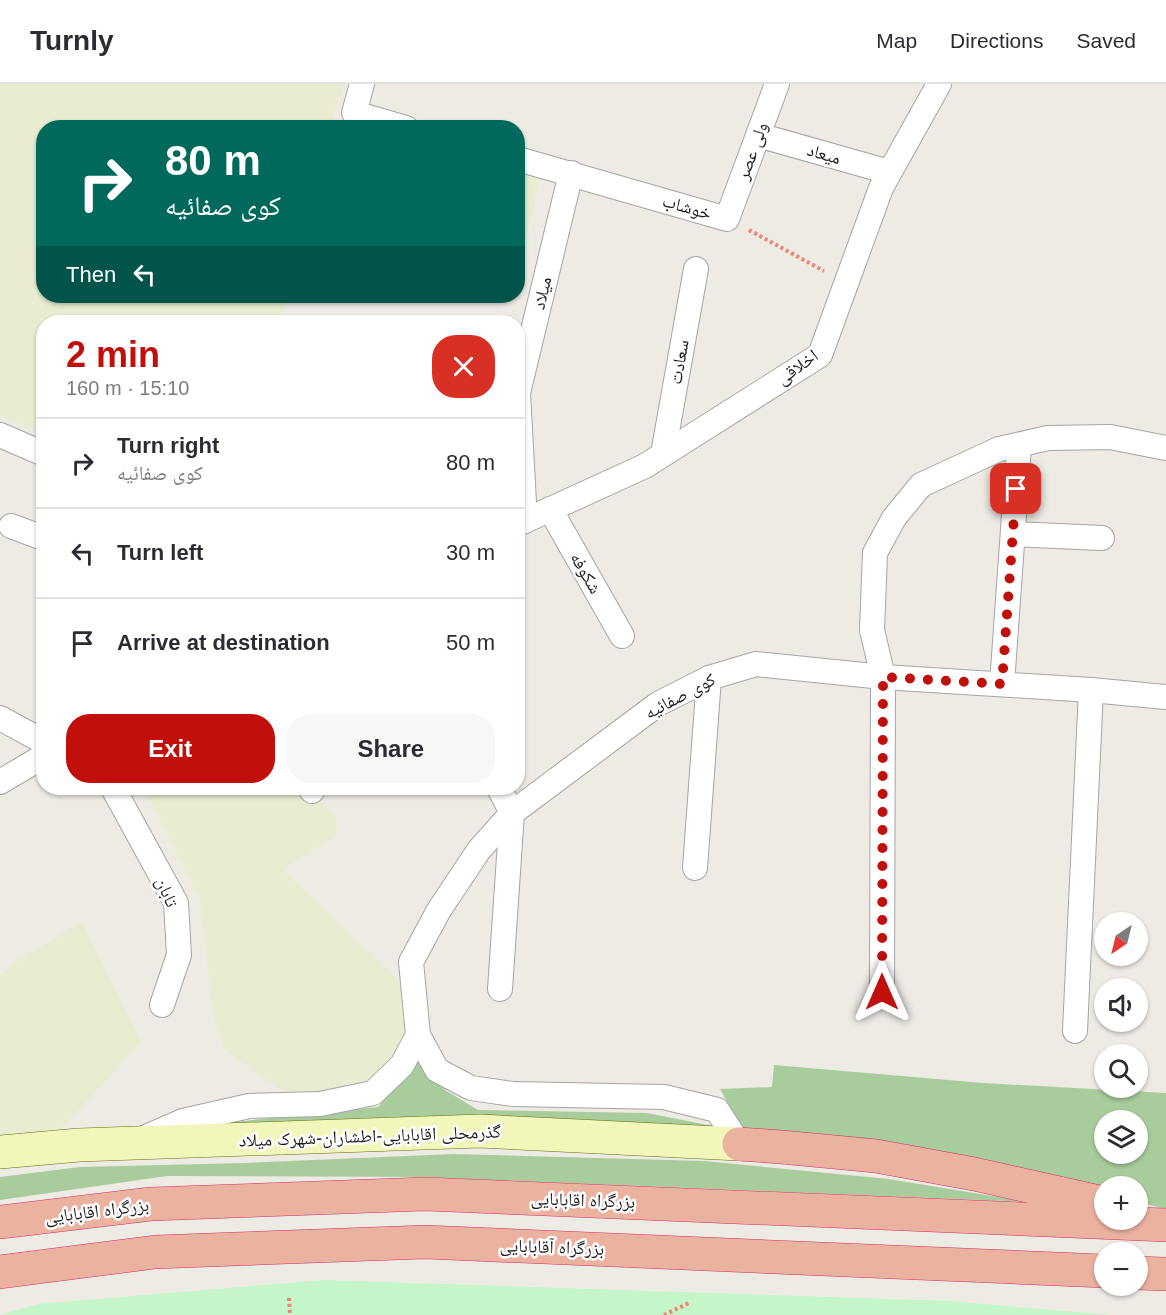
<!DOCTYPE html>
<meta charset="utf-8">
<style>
:root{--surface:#fff;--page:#f7f7f7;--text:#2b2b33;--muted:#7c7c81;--line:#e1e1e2;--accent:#c10f0b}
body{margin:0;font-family:Helvetica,"Noto Naskh Arabic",sans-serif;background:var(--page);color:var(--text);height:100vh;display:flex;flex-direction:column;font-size:22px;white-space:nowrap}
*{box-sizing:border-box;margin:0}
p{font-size:20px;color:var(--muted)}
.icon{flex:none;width:33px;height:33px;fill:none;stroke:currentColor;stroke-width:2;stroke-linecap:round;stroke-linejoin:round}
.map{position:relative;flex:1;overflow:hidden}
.drawer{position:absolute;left:36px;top:231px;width:489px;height:480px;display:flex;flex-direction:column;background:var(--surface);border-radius:24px;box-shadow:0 2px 4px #0004}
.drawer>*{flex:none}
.hud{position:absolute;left:36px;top:36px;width:489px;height:183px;border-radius:24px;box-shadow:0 2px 4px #0004;background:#00695c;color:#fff;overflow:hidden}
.needle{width:39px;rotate:215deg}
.buttons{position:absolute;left:1094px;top:828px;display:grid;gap:12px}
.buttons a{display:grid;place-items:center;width:54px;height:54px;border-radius:50%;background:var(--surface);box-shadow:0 2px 4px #0004;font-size:30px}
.pin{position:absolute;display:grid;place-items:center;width:51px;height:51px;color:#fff;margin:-26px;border-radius:12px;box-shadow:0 3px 9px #0006}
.me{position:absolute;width:66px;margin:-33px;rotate:0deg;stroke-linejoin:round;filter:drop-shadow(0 0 4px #0008)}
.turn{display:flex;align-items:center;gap:21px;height:126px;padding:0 30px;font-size:27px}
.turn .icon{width:78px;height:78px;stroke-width:2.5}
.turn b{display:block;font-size:42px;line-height:51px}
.then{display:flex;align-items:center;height:57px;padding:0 30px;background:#0003;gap:12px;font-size:22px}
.round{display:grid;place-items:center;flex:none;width:63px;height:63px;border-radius:24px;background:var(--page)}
.overview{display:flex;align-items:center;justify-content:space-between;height:102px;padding:0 30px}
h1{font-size:36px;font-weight:800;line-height:45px;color:var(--accent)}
.primary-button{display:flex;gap:12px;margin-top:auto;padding:12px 30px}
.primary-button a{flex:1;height:69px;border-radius:24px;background:var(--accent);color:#fff;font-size:24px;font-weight:800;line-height:69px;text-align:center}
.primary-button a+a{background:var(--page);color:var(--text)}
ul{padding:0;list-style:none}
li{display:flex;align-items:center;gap:18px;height:90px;padding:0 30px;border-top:2px solid var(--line)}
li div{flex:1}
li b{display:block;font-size:22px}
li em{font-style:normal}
header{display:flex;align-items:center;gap:36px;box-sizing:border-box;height:84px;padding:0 30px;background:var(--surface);border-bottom:2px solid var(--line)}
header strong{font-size:28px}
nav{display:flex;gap:33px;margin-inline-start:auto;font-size:21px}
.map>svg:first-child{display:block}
.farmland{fill:#eaecd1}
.forest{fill:#a9cc9c;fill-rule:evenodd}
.park{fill:#c4f6c9}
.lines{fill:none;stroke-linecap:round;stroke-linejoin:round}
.minor-casing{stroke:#a5a5a5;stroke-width:26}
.secondary-casing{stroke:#626f0b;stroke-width:34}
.trunk-casing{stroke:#d02e62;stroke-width:34}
.path{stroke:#f28272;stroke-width:4;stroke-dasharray:3 3;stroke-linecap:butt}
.minor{stroke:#fff;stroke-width:24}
.secondary{stroke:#f2f6bb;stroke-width:33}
.trunk{stroke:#ecb2a0;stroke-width:33}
.route{stroke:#c10f0b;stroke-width:10;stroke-dasharray:0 18}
.labels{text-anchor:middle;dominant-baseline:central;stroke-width:5;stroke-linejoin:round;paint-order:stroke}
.street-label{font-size:18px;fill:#1e1e1e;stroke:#fff}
</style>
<header>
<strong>Turnly</strong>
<nav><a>Map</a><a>Directions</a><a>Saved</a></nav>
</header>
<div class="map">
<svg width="1166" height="1231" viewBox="0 0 1166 1231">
<rect width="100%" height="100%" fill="#eeebe5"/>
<g class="farmland">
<path d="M0,0H344L332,34L364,43L44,44V212H292L276,238H44L43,350L0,332Z"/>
<path d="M518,86L541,93L518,186Z"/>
<path d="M144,704H300L304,711L320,717L336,733L337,751L283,785L406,904L410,950L396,977L367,1003L292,1013L224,966L213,929L200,816Z"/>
<path d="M82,838L141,958L52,1055L0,1060V891L14,879Z"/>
</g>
<g class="forest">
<path d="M418,975L445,1006L478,1026L647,1029L713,1042L723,1052L214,1040L378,1023Z"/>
<path d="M774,981L983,999L1166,1009V1125L1137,1118V1102H1104L746,1051L720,1005L772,1003ZM1104,1036H1137V1070H1104Z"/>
<path d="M454,1070L704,1077L889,1095L1029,1118L421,1093L167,1092L0,1116V1093L80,1083L245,1079Z"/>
</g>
<path class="park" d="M323,1196L950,1217L1111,1231H0L38,1220Z"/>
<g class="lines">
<defs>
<g id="minor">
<path d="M362,0L354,29L406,44"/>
<path d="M758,51L889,88"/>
<path d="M518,75L727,135L777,0"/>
<path d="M0,351L44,370"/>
<path d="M663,370L696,185"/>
<path d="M550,425L622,552"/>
<path d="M525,437L518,309L571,89"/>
<path d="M518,440L645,382L820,271L881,104L939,0"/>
<path d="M11,442L43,454L44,452"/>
<path d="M1013,450L1102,454"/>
<path d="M1002,600L1019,361"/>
<path d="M0,634L44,658"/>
<path d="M0,698L44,672"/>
<path d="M113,704L176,819L179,871L162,921"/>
<path d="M310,704L312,707"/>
<path d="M499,704L512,729L500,905"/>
<path d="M695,784L709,594"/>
<path d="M882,908L883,593L872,546L875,469L894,434L921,401L999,365L1048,354L1110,353L1166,364"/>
<path d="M1075,947L1091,606"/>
<path d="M144,1054L183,1037L249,1022L320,1020L373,1009L402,981L418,951"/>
<path d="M739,1060L717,1026L664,1013L513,1010L471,1004L437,986L418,951L411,878L439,826L479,766L512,729L658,620L709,594L756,580L883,593L1091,606L1166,613"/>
</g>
<path id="secondary" d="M0,1068L79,1061L480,1047L739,1060"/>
<g id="trunk">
<path d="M739,1060L781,1063L876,1072L974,1090L1104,1119"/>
<path d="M0,1138L151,1120L425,1110L1166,1141"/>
<path d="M0,1188L155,1168L425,1158L1104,1187"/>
<path d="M1137,1189L1166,1190"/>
</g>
</defs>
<use href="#minor" class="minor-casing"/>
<use href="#secondary" class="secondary-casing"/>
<use href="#trunk" class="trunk-casing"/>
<g class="path">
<path d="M749,146L824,187"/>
<path d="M289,1214L290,1231"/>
<path d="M664,1231L689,1219"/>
</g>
<use href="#minor" class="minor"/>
<use href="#secondary" class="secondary"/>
<use href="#trunk" class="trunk"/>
</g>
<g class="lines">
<path class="route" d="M882,908L883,593L1002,600L1016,405"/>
</g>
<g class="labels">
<g class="street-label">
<text transform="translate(752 67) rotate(-70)">ولی عصر</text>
<text transform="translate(824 70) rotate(16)">میعاد</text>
<text transform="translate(687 123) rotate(16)">خوشاب</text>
<text transform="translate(542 209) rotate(-77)">میلاد</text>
<text transform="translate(679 278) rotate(-80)">سعادت</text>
<text transform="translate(797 283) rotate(-36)">اخلاقی</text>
<text transform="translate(586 489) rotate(60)">شکوفه</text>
<text transform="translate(680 612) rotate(-28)">کوی صفائیه</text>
<text transform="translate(167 808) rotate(67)">تابان</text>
<text transform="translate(370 1052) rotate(-2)">گذرمحلی اقابابایی-اطشاران-شهرک میلاد</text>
<text transform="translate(583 1116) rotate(2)">بزرگراه اقابابایی</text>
<text transform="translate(97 1127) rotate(-7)">بزرگراه اقابابایی</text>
<text transform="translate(552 1163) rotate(2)">بزرگراه آقابابایی</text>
</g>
</g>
</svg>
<div class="buttons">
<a><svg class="needle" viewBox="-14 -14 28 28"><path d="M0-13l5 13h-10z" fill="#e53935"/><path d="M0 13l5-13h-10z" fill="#7c7c81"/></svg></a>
<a><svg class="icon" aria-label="sound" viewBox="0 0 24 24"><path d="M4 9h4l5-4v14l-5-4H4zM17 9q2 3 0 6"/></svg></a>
<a><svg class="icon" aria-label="search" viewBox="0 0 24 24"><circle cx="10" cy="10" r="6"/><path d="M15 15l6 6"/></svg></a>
<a><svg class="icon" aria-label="layers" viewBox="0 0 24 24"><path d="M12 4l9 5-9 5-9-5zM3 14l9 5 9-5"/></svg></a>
<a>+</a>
<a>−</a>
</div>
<div class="pin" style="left:1016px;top:405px;background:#d93025"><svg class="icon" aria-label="arrive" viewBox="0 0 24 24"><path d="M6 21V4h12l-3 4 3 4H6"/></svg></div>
<svg class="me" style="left:882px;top:908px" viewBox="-20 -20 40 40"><path d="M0-17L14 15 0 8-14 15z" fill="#c10f0b" stroke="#fff" stroke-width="4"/></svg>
<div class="hud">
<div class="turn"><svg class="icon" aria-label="right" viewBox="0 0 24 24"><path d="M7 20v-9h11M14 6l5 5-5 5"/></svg><div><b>80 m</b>کوی صفائیه</div></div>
<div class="then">Then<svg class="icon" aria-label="left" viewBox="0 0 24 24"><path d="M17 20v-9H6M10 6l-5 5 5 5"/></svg></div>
</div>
<section class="drawer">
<div class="overview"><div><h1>2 min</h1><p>160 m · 15:10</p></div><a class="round" style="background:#d93025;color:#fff"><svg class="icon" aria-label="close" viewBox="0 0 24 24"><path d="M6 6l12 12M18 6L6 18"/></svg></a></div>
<ul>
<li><svg class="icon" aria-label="right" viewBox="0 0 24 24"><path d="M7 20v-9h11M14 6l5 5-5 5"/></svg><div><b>Turn right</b><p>کوی صفائیه</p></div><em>80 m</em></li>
<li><svg class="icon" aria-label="left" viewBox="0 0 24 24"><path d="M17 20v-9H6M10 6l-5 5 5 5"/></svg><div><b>Turn left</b></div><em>30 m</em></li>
<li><svg class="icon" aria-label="arrive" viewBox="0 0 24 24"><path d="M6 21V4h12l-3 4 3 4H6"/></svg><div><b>Arrive at destination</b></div><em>50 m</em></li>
</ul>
<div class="primary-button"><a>Exit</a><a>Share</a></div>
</section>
</div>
